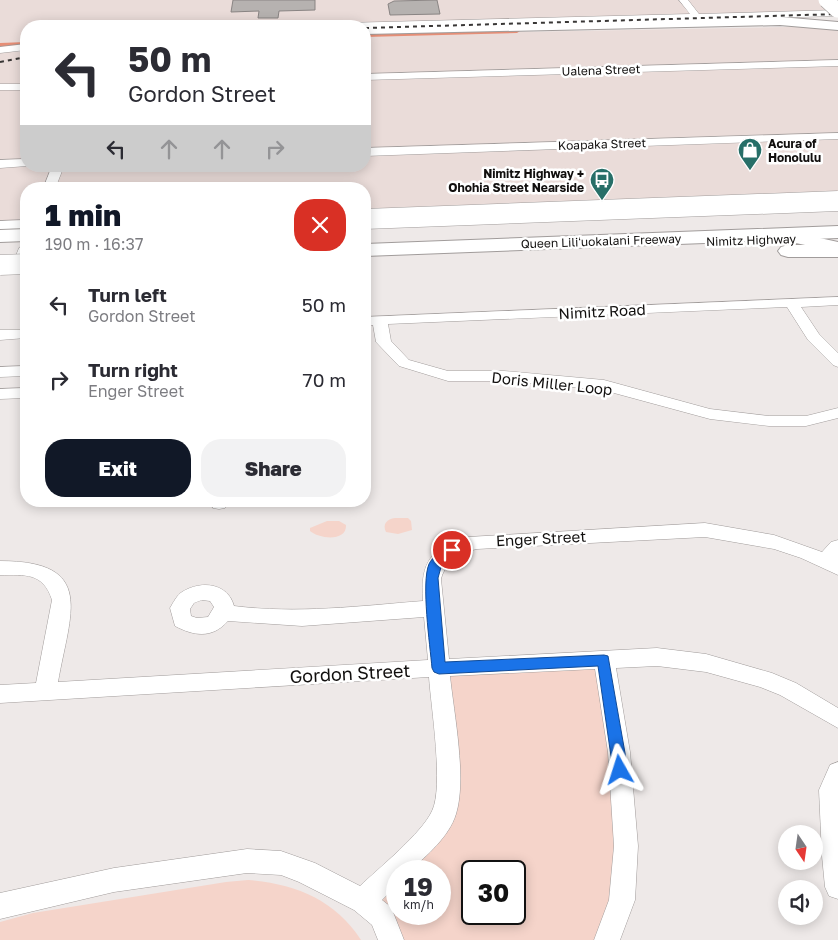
<!DOCTYPE html>
<meta charset="utf-8">
<style>
:root{--surface:#fff;--page:#f2f2f3;--text:#2b2b33;--muted:#7c7c81;--accent:#111827}
body{margin:0;font-family:"Golos Text",sans-serif;background:var(--page);color:var(--text);height:100vh;display:flex;flex-direction:column;font-size:19px;white-space:nowrap}
*{box-sizing:border-box;margin:0}
p{font-size:16px;color:var(--muted)}
.icon{flex:none;width:28px;height:28px;fill:none;stroke:currentColor;stroke-width:2;stroke-linecap:round;stroke-linejoin:round}
.map{position:relative;flex:1;overflow:hidden}
.panel{position:absolute;left:20px;top:182px;width:351px;height:325px;display:flex;flex-direction:column;background:var(--surface);border-radius:20px;box-shadow:0 2px 12px #0003}
.panel>*{flex:none}
.guide{position:absolute;left:20px;top:20px;width:351px;height:152px;border-radius:20px;box-shadow:0 2px 12px #0003;background:#fff;color:var(--text);overflow:hidden}
.needle{width:32px;rotate:167deg}
.tools{position:absolute;left:778px;top:825px;display:grid;gap:10px}
.tools a{display:grid;place-items:center;width:45px;height:45px;border-radius:50%;background:var(--surface);box-shadow:0 2px 12px #0003;font-size:25px}
.speed{position:absolute;left:386px;top:860px;display:flex;gap:10px;font-size:25px;font-weight:700;text-align:center}
.speed>*{display:grid;place-content:center;width:65px;height:65px;border-radius:50%;background:var(--surface);box-shadow:0 2px 12px #0003;line-height:1}
.speed small{font-size:12px;font-weight:400}
.speed .limit{border:2px solid #111;border-radius:8px;background:#fff;color:#111}
.pin{position:absolute;display:grid;place-items:center;width:42px;height:42px;color:#fff;margin:-21px;border:2px solid #fff;border-radius:50%;box-shadow:0 1px 5px #0007}
.me{position:absolute;width:55px;margin:-28px;rotate:354deg;stroke-linejoin:round;filter:drop-shadow(0 0 4px #0008)}
.turn{display:flex;align-items:center;gap:18px;height:105px;padding:0 25px;font-size:22px}
.turn .icon{width:65px;height:65px;stroke-width:2.5}
.turn b{display:block;font-size:35px;line-height:42px}
.lanes{display:flex;align-items:center;height:48px;padding:0 25px;background:#0003;justify-content:center;gap:25px;direction:ltr}
.lanes .off{opacity:.35}
.round{display:grid;place-items:center;flex:none;width:52px;height:52px;border-radius:20px;background:var(--page)}
.summary{display:flex;align-items:center;justify-content:space-between;height:85px;padding:0 25px}
h1{font-size:30px;font-weight:800;line-height:38px;color:var(--accent)}
.button{display:flex;gap:10px;margin-top:auto;padding:10px 25px}
.button a{flex:1;height:58px;border-radius:20px;background:var(--accent);color:#fff;font-size:20px;font-weight:800;line-height:58px;text-align:center}
.button a+a{background:var(--page);color:var(--text)}
ul{padding:0;list-style:none}
li{display:flex;align-items:center;gap:15px;height:75px;padding:0 25px}
li div{flex:1}
li b{display:block;font-size:19px}
li em{font-style:normal}
.map>svg:first-child{display:block}
.built{fill:#eadcd9}
.green{fill:#f5d4ca;fill-rule:evenodd}
.lines{fill:none;stroke-linecap:round;stroke-linejoin:round}
.canal{fill:#e68e76;fill-rule:evenodd}
.building{fill:#b6b2b0;stroke:#898483}
.minor-casing{stroke:#a19c9b;stroke-width:1}
.major-casing{stroke:#a19c9b;stroke-width:2}
.highway-casing{stroke:#a19c9b;stroke-width:2}
.minor{fill:#fff;fill-rule:evenodd}
.major{fill:#fff;fill-rule:evenodd}
.highway{fill:#fff;fill-rule:evenodd}
.rail{stroke:#393736;stroke-width:2;stroke-dasharray:4 4;stroke-linecap:butt}
.highway-bridge-far1-casing{stroke:#a19c9b;stroke-width:16;stroke-linecap:butt}
.highway-bridge-casing{stroke:#a19c9b;stroke-width:21;stroke-linecap:butt}
.highway-bridge-far1{stroke:#fff;stroke-width:15}
.highway-bridge{stroke:#fff;stroke-width:20}
.route{fill:#1a73e8;stroke:#114b97}
.labels{text-anchor:middle;dominant-baseline:central;stroke-width:5;stroke-linejoin:round;paint-order:stroke}
.far-street-label{font-size:12px;fill:#110f0e;stroke:#fff}
.far-poi-label{font-size:12px;font-weight:bold;fill:#110f0e;stroke:#fff;text-anchor:start}
.street-label{font-size:15px;fill:#110f0e;stroke:#fff}
.near-street-label{font-size:18px;fill:#110f0e;stroke:#fff}
</style>
<div class="map">
<svg width="838" height="940" viewBox="0 0 838 940">
<rect width="100%" height="100%" fill="#eee9e8"/>
<g class="built">
<path d="M0,0H838V16L672,15L220,26H26V44L0,47Z"/>
<path d="M838,26V203L365,217V189H26V226L0,227V52H26V166H365V35Z"/>
</g>
<g class="green">
<path d="M395,518H408L411,521L412,530L398,534L386,532C382,524 387,519 395,518Z"/>
<path d="M327,521H339L346,525C347,542 319,539 310,531V528Z"/>
<path d="M604,660L626,846L607,940H391L363,901L444,814L439,668ZM398,871H440V914H398ZM472,871H515V914H472Z"/>
<path d="M248,880C295,884 334,899 361,940H0V922L33,913L226,882Z"/>
</g>
<g class="lines">
<g class="canal">
<path d="M519,30L520,31L517,33L365,37V33Z"/>
<path d="M26,42V46L0,47V43Z"/>
</g>
</g>
<g class="building">
<path d="M233,0H315V10L279,11L278,18H258L259,11L231,12Z"/>
<path d="M437,0L440,14L390,15L388,4L394,1Z"/>
</g>
<g class="lines">
<defs>
<g id="minor">
<path d="M679,0H688L699,14L838,10V16L365,28V26H339L344,23L690,14Z"/>
<path d="M26,44V50L0,53V47Z"/>
<path d="M838,60V66L365,80V74Z"/>
<rect x="0" y="84" width="26" height="6"/>
<path d="M838,133V139L365,156V148Z"/>
<path d="M26,159L27,166L0,168V160Z"/>
<path d="M52,166H64L55,189H43Z"/>
<path d="M26,220V228L0,229V221Z"/>
<path d="M26,244L25,268L23,271H13L11,268L19,248Z"/>
<path d="M838,297V305L801,307L819,334L838,353V367L833,365L808,340L787,307L388,324L391,341L409,360L448,371H504L604,380L710,409L769,416H806L838,408V418L806,426H769L710,419L603,390L504,381H448L399,366L376,342L373,325H365V317Z"/>
<path d="M0,330H26V338L0,340Z"/>
<path d="M26,366V376L0,377V367Z"/>
<path d="M26,388V398L0,399V389Z"/>
<path d="M210,501H228L225,508L219,509L213,508Z"/>
<path d="M705,523L774,535L822,552L831,542L838,540V575L801,558L774,549L705,537L477,549C459,553 446,561 441,579L449,659L657,648L706,654L772,673L796,683L838,708V728L780,695L760,687L706,672L657,666L616,668L630,752L638,846L635,900L620,940H594L609,900L614,846L608,752L595,669L450,676C454,714 467,779 456,814C449,837 427,855 410,871H398V884L382,900L391,907L404,940H378L372,925L354,910L299,882L281,875L247,873L114,892L0,919V893L114,868L247,849L281,851L315,863L360,886C379,868 422,833 432,811C444,787 431,707 429,677L0,703V685L36,683L52,600C43,572 25,575 0,575V561C97,561 70,613 58,682L428,660L424,617L302,626L228,621C212,639 194,636 175,626L170,608C173,603 177,595 182,592C201,580 228,583 234,606C297,614 360,606 423,601C420,561 431,548 469,537ZM202,600L210,601L214,607L208,617L197,618L191,616L190,609L194,603Z"/>
<path d="M838,762V899L829,896L825,887L822,856L819,790L830,765Z"/>
</g>
<path id="major" d="M797,233L838,242V252L791,242L788,238L791,234Z"/>
<g id="highway">
<path d="M780,17L838,22V30L780,25L365,34V26H363Z"/>
<path d="M838,226V238L365,256V244Z"/>
<path d="M26,229V241L0,242V230Z"/>
<path d="M788,245H838V257H788L781,255L778,251L781,247Z"/>
</g>
</defs>
<use href="#minor" class="minor-casing"/>
<use href="#major" class="major-casing"/>
<use href="#highway" class="highway-casing"/>
<use href="#minor" class="minor"/>
<use href="#major" class="major"/>
<use href="#highway" class="highway"/>
<g class="rail">
<path d="M365,28L838,14"/>
<path d="M0,62L26,57"/>
</g>
<defs>
<path id="highway-bridge-far1" d="M826,0L837,10"/>
<g id="highway-bridge">
<path d="M365,219L838,201"/>
<path d="M0,265L26,264"/>
</g>
</defs>
<use href="#highway-bridge-far1" class="highway-bridge-far1-casing"/>
<use href="#highway-bridge" class="highway-bridge-casing"/>
<use href="#highway-bridge-far1" class="highway-bridge-far1"/>
<use href="#highway-bridge" class="highway-bridge"/>
</g>
<path class="route" d="M452,545L457,546L458,550L441,567L438,578L445,662L604,655L608,656L628,770L626,775L620,777L615,775L613,770L598,666L439,674L434,672L432,668C430,645 421,583 429,564C432,557 445,547 452,545Z"/>
<defs>
<symbol id="shop-pin" viewBox="-11 -11 22 30"><path d="M0 17L-7.5 6A9.5 9.5 0 1 1 7.5 6Z" fill="#276f68" stroke="#fff"/><path d="M-5-2.5h2.3a2.7 3.5 0 0 1 5.4 0H5L5.5 6h-11ZM-1.5-2.5h3a1.5 2.3 0 0 0-3 0Z" fill="#fff"/></symbol>
<symbol id="bus-pin" viewBox="-11 -11 22 30"><path d="M0 17L-7.5 6A9.5 9.5 0 1 1 7.5 6Z" fill="#276f68" stroke="#fff"/><path d="M-5-6H5V4H4V6H2V4H-2V6H-4V4H-5ZM-3.5-4V0h7V-4ZM-3.5 1.2v1.5H-2V1.2ZM2 1.2v1.5H3.5V1.2Z" fill="#fff"/></symbol>
</defs>
<g fill-rule="evenodd">
<use href="#shop-pin" x="736" y="136" width="28" height="38"/>
<use href="#bus-pin" x="588" y="166" width="28" height="38"/>
</g>
<g class="labels">
<g class="far-street-label">
<text transform="translate(601 70) rotate(-2)">Ualena Street</text>
<text transform="translate(602 144) rotate(-2)">Koapaka Street</text>
<text transform="translate(751 240) rotate(-2)">Nimitz Highway</text>
<text transform="translate(601 241) rotate(-2)">Queen Liliʻuokalani Freeway</text>
</g>
<g class="far-poi-label">
<text x="768" y="143">Acura of<tspan x="768" dy="14">Honolulu</tspan></text>
<text x="584" y="173" text-anchor="end">Nimitz Highway +<tspan x="584" dy="14">Ohohia Street Nearside</tspan></text>
</g>
<g class="street-label">
<text transform="translate(602 311) rotate(-3)">Nimitz Road</text>
<text transform="translate(552 383) rotate(6)">Doris Miller Loop</text>
<text transform="translate(541 538) rotate(-3)">Enger Street</text>
</g>
<g class="near-street-label">
<text transform="translate(350 673) rotate(-3)">Gordon Street</text>
</g>
</g>
</svg>
<div class="tools">
<a><svg class="needle" viewBox="-14 -14 28 28"><path d="M0-13l5 13h-10z" fill="#e53935"/><path d="M0 13l5-13h-10z" fill="#7c7c81"/></svg></a>
<a><svg class="icon" aria-label="sound" viewBox="0 0 24 24"><path d="M4 9h4l5-4v14l-5-4H4zM17 9q2 3 0 6"/></svg></a>
</div>
<div class="speed"><div>19<small>km/h</small></div><div class="limit">30</div></div>
<div class="pin" style="left:452px;top:550px;background:#d93025"><svg class="icon" aria-label="arrive" viewBox="0 0 24 24"><path d="M6 21V4h12l-3 4 3 4H6"/></svg></div>
<svg class="me" style="left:620px;top:770px" viewBox="-20 -20 40 40"><path d="M0-17L14 15 0 8-14 15z" fill="#1a73e8" stroke="#fff" stroke-width="4"/></svg>
<div class="guide">
<div class="turn"><svg class="icon" aria-label="left" viewBox="0 0 24 24"><path d="M17 20v-9H6M10 6l-5 5 5 5"/></svg><div><b>50 m</b>Gordon Street</div></div>
<div class="lanes"><svg class="icon" aria-label="left" viewBox="0 0 24 24"><path d="M17 20v-9H6M10 6l-5 5 5 5"/></svg><svg class="icon off" aria-label="ahead" viewBox="0 0 24 24"><path d="M12 20V5M6 11l6-6 6 6"/></svg><svg class="icon off" aria-label="ahead" viewBox="0 0 24 24"><path d="M12 20V5M6 11l6-6 6 6"/></svg><svg class="icon off" aria-label="right" viewBox="0 0 24 24"><path d="M7 20v-9h11M14 6l5 5-5 5"/></svg></div>
</div>
<section class="panel">
<div class="summary"><div><h1>1 min</h1><p>190 m · 16:37</p></div><a class="round" style="background:#d93025;color:#fff"><svg class="icon" aria-label="close" viewBox="0 0 24 24"><path d="M6 6l12 12M18 6L6 18"/></svg></a></div>
<ul>
<li><svg class="icon" aria-label="left" viewBox="0 0 24 24"><path d="M17 20v-9H6M10 6l-5 5 5 5"/></svg><div><b>Turn left</b><p>Gordon Street</p></div><em>50 m</em></li>
<li><svg class="icon" aria-label="right" viewBox="0 0 24 24"><path d="M7 20v-9h11M14 6l5 5-5 5"/></svg><div><b>Turn right</b><p>Enger Street</p></div><em>70 m</em></li>
</ul>
<div class="button"><a>Exit</a><a>Share</a></div>
</section>
</div>
